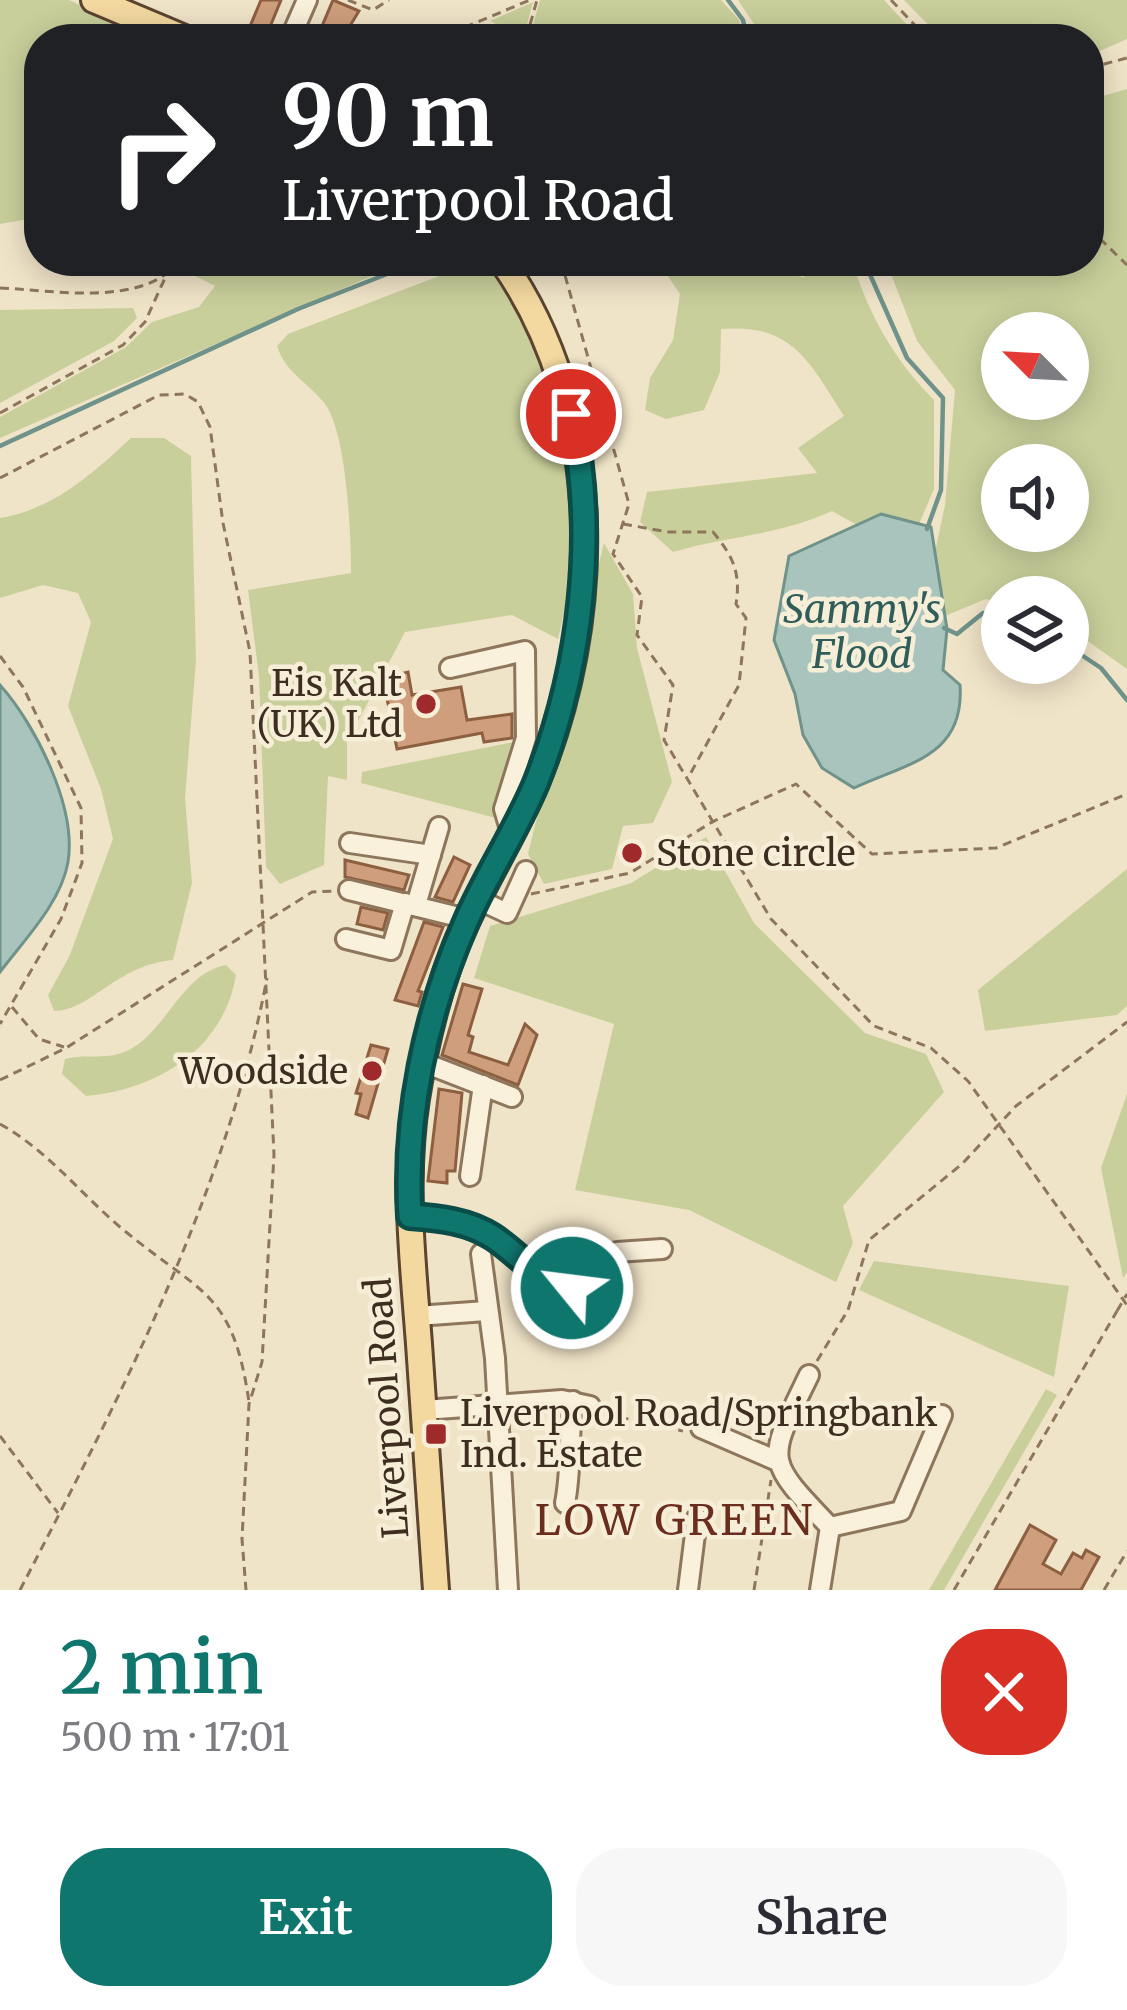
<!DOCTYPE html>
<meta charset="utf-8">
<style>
:root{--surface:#fff;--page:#f7f7f7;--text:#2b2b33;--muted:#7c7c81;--accent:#0f766e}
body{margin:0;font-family:Merriweather,serif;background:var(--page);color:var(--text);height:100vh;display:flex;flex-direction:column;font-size:45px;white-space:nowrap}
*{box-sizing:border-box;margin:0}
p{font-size:39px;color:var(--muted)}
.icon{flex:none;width:66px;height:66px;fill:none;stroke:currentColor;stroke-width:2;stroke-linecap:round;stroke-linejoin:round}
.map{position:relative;height:1590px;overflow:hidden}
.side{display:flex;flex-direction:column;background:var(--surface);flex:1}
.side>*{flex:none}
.hud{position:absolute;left:24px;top:24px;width:1080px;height:252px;border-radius:48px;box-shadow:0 6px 30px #0003;background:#202124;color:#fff;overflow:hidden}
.needle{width:78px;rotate:294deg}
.fabs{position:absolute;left:981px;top:312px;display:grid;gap:24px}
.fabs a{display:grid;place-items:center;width:108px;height:108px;border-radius:50%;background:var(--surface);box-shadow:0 6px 30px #0003;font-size:60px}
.pin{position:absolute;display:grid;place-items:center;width:102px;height:102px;color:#fff;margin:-51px;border:6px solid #fff;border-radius:50%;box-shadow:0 3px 12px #0007}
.me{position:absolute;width:132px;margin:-66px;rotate:299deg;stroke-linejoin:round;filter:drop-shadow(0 0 9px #0008)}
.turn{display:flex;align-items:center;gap:42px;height:252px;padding:0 60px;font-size:54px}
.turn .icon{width:156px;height:156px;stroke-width:2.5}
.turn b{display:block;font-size:84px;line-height:102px}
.round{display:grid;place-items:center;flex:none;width:126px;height:126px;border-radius:48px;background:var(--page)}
.headline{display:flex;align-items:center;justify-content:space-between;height:204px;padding:0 60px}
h1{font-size:72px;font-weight:600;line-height:90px;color:var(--accent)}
.primary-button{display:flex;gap:24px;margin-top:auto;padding:24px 60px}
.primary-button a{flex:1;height:138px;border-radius:48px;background:var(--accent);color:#fff;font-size:48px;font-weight:600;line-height:138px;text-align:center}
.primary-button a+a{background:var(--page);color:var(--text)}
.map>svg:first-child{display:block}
.green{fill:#c9cf9b;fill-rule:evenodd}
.water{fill:#a9c4bc;stroke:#6f938a;stroke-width:3}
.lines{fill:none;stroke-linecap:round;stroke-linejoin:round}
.stream{stroke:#6f938a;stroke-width:4.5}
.building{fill:#cf9f7d;stroke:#8d5f41;stroke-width:3}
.minor-casing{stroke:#8d765c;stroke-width:24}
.major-casing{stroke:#5b4430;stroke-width:30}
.path{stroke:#8d765c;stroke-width:3;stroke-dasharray:9 6;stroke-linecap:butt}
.minor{stroke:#faf1dc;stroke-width:18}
.major{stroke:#f3d9a0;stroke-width:24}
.path-bridge{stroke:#8d765c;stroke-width:3;stroke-dasharray:9 6;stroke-linecap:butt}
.route-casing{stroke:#0a4d48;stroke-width:30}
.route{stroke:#0f766e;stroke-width:21}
.poi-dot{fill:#9e2a2b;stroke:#f7eed8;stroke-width:4.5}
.labels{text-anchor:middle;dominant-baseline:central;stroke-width:9;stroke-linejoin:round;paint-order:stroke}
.poi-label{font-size:36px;fill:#3d2e20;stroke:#f7eed8;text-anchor:end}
.street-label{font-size:36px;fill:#3d2e20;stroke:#f7eed8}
.water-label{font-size:39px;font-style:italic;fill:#2f5d5a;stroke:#f7eed8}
.quarter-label{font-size:42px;letter-spacing:3px;fill:#6b2e1e;stroke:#f7eed8}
</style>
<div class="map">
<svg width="1127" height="1590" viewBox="0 0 1127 1590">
<rect width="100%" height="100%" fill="#f0e4c8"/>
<g class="green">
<path d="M0,0H69L156,39H39V217L0,224Z"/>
<path d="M540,0H721L739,20L743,38L529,39Z"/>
<path d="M738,0H884L920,39H752L756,27Z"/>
<path d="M904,0H1127V39L1089,56V39H942Z"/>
<path d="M533,2L523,39H513L515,34L490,21Z"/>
<path d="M1127,89V669L1068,627V597H1002V603L986,599L945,616L935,552L945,505L955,390L917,341L886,261H1089V100ZM1002,333H1068V399H1002ZM1002,465H1068V531H1002Z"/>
<path d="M196,261H406L0,438V417L126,347L152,322L199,307L215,286L187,272Z"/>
<path d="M478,261H492C575,400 596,478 558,639L512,615L405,632L347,742V780L328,776L324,865L280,884L266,867L259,676L248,590L351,573C351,535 347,434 325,404C308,382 286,374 277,346L288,334Z"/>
<path d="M641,261H748L805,278L793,261H852C870,317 893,358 934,400V489L919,524L881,514L857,525L832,511C781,535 727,536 673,552L640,522L647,492L817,473L798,448L844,416C809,362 793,323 721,329L720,372L704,410L666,419L645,410L650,378L673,340L680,294L665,272Z"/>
<path d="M133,308L137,318L114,341L0,403V310Z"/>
<path d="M131,438H164L191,456L196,660L185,798L192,883L173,960C116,965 91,1011 54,1011L48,995L69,957L113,839L101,789L68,706L91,622L78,593L43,585L0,598V518C54,509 92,474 131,438Z"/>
<path d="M604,543L633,594L637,648L672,782L653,823L623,826L612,869L544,884L528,854Z"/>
<path d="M519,741L496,818L361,783L362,772Z"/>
<path d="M706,837L754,923L865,1033L926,1054L944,1092L843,1206L853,1243L836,1282L689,1210L575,1190L614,1024L474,978L490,926L631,883Z"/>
<path d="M1127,869V1006L1117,1015L985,1031L978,990Z"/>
<path d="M226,965L236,975C224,1049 157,1090 86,1096L62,1074L65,1059C88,1053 107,1061 129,1050C168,1029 181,974 226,965Z"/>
<path d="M1127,1094V1272L1123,1278L1101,1168Z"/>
<path d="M874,1261L1069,1286L1054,1377L859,1290Z"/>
<path d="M1046,1389L1057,1395L944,1590H929Z"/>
</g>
<g class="water">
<path d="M881,514L931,527L947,629L943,670L960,685C965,757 907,763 854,788L822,768L803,735L795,694L774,640L789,556Z"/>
<path d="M0,685C35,724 77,807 68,862C61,903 24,940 0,972Z"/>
</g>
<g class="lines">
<g class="stream">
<path d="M728,0L743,20L747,39"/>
<path d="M864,261L907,358L943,398L941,490L927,529"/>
<path d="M0,446L298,309L420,261"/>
<path d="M944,628L957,634L983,613L1002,617"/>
<path d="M1068,646L1101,668L1127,700"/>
</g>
</g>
<g class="building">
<path d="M261,0H281L265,39H254L246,36Z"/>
<path d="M333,0L359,11L342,39L320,31Z"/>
<path d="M408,672L412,695L461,687L467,720L512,714V738L484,742L482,733L397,749L383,678Z"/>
<path d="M454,857L470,865L453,902L435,897Z"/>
<path d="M345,860L409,875L404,890L345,877Z"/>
<path d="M361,907L388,913L383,930L357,924Z"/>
<path d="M424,922L443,927L418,991L422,992L418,1006L395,1000Z"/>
<path d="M463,984L482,989L468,1035L473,1037L469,1052L508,1065L525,1024L537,1035L518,1085L442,1055Z"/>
<path d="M371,1045L388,1049L368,1118L356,1114L361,1094L356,1093Z"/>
<path d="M439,1089L462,1093L455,1171H447V1183L428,1181Z"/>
<path d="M1030,1525L1056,1540L1043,1564L1061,1574L1073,1553L1082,1558L1086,1550L1099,1557L1081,1590H995Z"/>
</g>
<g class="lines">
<defs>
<g id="minor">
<path d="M290,39L307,0"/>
<path d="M450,668L525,651L526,738L504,809L511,833"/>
<path d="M350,843L431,855"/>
<path d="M349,890L467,919"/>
<path d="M477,899L507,913L526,871"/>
<path d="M416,905L439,827"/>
<path d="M346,939L391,950L405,903"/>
<path d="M422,1062L512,1097"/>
<path d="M470,1176L483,1085"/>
<path d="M410,1216C439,1217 468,1221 493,1237C522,1256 538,1282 572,1288L617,1252L662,1249"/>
<path d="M481,1254L495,1358L508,1590"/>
<path d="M417,1316L486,1311"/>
<path d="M809,1375C767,1462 763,1457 830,1527"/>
<path d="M424,1410L562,1400L590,1406"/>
<path d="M701,1428L775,1460"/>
<path d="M565,1503C572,1468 568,1436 573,1401"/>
<path d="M830,1527L901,1511L942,1415"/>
<path d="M688,1590L697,1518"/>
<path d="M820,1590L830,1527"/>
</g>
<g id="major">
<path d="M94,0L187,39"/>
<path d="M436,1590C430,1508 425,1426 419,1344C413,1263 403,1180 416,1099C426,1036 441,973 469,916C490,872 516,830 535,785C604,621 607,411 502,261"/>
</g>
</defs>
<use href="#minor" class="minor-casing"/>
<use href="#major" class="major-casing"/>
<g class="path">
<path d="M348,0L373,10L389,0"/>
<path d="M891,0L928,39"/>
<path d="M437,39L530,0"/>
<path d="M526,39L537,0"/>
<path d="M1089,68L1127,58"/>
<path d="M1089,228L1127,265"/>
<path d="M561,261L629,504L613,554L642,597L637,635L673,685L664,740L771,919L874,1026L931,1048L968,1081L1127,1305"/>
<path d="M0,288C52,290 144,308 179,261"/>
<path d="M0,413L123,345L145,322L165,278"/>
<path d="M0,478L159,395L185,394L198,402L210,427L223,523L250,652L274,1155L262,1362L249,1404L242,1539L246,1590"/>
<path d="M623,524L668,532H713C733,556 741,573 736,604L746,618L739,685L688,778"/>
<path d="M0,656L23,687L81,808L82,863L61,919L0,1024"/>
<path d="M531,894L630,873L712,822L796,784L872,854L996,848L1127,794"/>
<path d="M12,1007L39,1039L64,1047"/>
<path d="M0,1080L66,1048L312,892L335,891"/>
<path d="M0,1124C50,1152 82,1196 126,1232C203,1295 233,1292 249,1402"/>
<path d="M817,1361L848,1310L869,1240L962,1164L1016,1106L1127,1022"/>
<path d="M605,1414L683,1431"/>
<path d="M0,1436L58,1513"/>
<path d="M20,1590C120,1397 226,1194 267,978"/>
<path d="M754,1590L771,1480"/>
<path d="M954,1590L1117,1311"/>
<path d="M1104,1590L1127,1551"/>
</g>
<use href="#minor" class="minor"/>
<use href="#major" class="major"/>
<path class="path-bridge" d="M1117,1311L1127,1294"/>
</g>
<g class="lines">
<defs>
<path id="route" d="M571,414C598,533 581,670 536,783C516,831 487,874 466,922C426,1013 404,1116 410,1216C439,1218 468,1221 493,1237C522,1256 538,1282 572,1288"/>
</defs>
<use href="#route" class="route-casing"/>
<use href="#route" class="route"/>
</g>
<g class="poi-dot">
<circle cx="426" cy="704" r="12"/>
<circle cx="632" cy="853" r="12"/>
<circle cx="372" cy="1071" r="12"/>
<rect x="424" y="1422" width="24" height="24" rx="6"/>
</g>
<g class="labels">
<g class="poi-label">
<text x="402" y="683">Eis Kalt<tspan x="402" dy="41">(UK) Ltd</tspan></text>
<text x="656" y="853" text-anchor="start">Stone circle</text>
<text x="348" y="1071">Woodside</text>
<text x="460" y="1413" text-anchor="start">Liverpool Road/Springbank<tspan x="460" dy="41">Ind. Estate</tspan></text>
</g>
<g class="street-label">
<text transform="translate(387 1408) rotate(-94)">Liverpool Road</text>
</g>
<g class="water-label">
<text x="862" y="609">Sammy's<tspan x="862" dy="45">Flood</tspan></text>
</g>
<g class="quarter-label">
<text x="675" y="1520">LOW GREEN</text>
</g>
</g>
</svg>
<div class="fabs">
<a><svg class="needle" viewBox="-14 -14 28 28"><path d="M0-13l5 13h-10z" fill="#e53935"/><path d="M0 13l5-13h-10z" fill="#7c7c81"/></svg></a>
<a><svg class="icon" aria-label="sound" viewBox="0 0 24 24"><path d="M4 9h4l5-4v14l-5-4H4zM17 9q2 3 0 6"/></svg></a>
<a><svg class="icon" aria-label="layers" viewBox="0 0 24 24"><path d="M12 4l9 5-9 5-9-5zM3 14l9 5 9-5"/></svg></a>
</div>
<div class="pin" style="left:571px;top:414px;background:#d93025"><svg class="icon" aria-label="arrive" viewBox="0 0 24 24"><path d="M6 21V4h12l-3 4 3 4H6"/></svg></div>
<svg class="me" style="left:572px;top:1288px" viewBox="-20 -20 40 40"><circle r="17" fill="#0f766e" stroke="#fff" stroke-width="3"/><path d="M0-11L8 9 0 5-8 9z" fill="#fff"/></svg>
<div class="hud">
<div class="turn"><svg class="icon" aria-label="right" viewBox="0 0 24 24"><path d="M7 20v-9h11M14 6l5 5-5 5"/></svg><div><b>90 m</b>Liverpool Road</div></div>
</div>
</div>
<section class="side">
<div class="headline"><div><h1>2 min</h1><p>500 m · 17:01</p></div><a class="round" style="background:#d93025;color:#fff"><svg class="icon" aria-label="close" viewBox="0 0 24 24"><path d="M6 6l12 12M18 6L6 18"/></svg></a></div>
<div class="primary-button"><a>Exit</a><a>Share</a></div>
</section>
